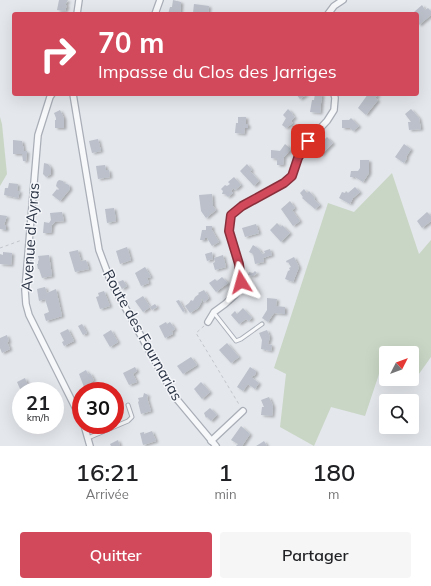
<!DOCTYPE html>
<html lang="fr">
<meta charset="utf-8">
<style>
:root{--surface:#fff;--page:#f6f6f6;--text:#202124;--muted:#757577;--accent:#d1495b}
body{margin:0;font-family:Mulish,sans-serif;background:var(--page);color:var(--text);height:100vh;display:flex;flex-direction:column;font-size:15px;white-space:nowrap}
*{box-sizing:border-box;margin:0}
p{font-size:13px;color:var(--muted)}
.icon{flex:none;width:22px;height:22px;fill:none;stroke:currentColor;stroke-width:2;stroke-linecap:round;stroke-linejoin:round}
.map{position:relative;height:446px;overflow:hidden}
.panel{display:flex;flex-direction:column;background:var(--surface);flex:1}
.panel>*{flex:none}
.hud{position:absolute;left:12px;top:12px;width:407px;height:84px;border-radius:4px;box-shadow:0 4px 16px #0002;background:#d1495b;color:#fff;overflow:hidden}
.needle{width:26px;rotate:48deg}
.buttons{position:absolute;left:379px;top:346px;display:grid;gap:8px}
.buttons a{display:grid;place-items:center;width:40px;height:40px;border-radius:4px;background:var(--surface);box-shadow:0 4px 16px #0002;font-size:20px}
.speed{position:absolute;left:12px;top:382px;display:flex;gap:8px;font-size:20px;font-weight:700;text-align:center}
.speed>*{display:grid;place-content:center;width:52px;height:52px;border-radius:50%;background:var(--surface);box-shadow:0 4px 16px #0002;line-height:1}
.speed small{font-size:10px;font-weight:400}
.speed .limit{border:6px solid #d22;background:#fff;color:#111}
.pin{position:absolute;display:grid;place-items:center;width:34px;height:34px;color:#fff;margin:-17px;border-radius:8px;box-shadow:0 2px 6px #0006}
.me{position:absolute;width:44px;margin:-22px;rotate:352deg;stroke-linejoin:round;filter:drop-shadow(0 0 3px #0008)}
.turn{display:flex;align-items:center;gap:14px;height:84px;padding:0 20px;font-size:18px}
.turn .icon{width:52px;height:52px;stroke-width:2.5}
.turn b{display:block;font-size:28px;line-height:34px}
.eta{display:flex;justify-content:space-evenly;align-items:center;height:68px;text-align:center}
.eta b{font-size:24px;font-weight:600;line-height:28px}
.primary-button{display:flex;gap:8px;margin-top:auto;padding:8px 20px}
.primary-button a{flex:1;height:46px;border-radius:4px;background:var(--accent);color:#fff;font-size:16px;font-weight:600;line-height:46px;text-align:center}
.primary-button a+a{background:var(--page);color:var(--text)}
.map>svg:first-child{display:block}
.green{fill:#c9d6c5}
.building{fill:#bbc0ca;filter:url(#shadow)}
.lines{fill:none;stroke-linecap:round;stroke-linejoin:round}
.lane-casing{stroke:#a9aeb7;stroke-width:5}
.street-casing{stroke:#a9aeb7;stroke-width:8}
.path{stroke:#c2c5cb;stroke-width:1;stroke-dasharray:3 3;stroke-linecap:butt}
.lane{stroke:#f7f8fa;stroke-width:3}
.street{stroke:#f7f8fa;stroke-width:5.5}
.route-casing{stroke:#882f3b;stroke-width:10}
.route{stroke:#d1495b;stroke-width:7}
.labels{text-anchor:middle;dominant-baseline:central;stroke-width:3;stroke-linejoin:round;paint-order:stroke}
.street-label{font-size:15px;fill:#2b3445;stroke:#f4f6f9}
</style>
<div class="map">
<svg width="431" height="446" viewBox="0 0 431 446">
<defs>
<filter id="shadow"><feDropShadow dx="2.5" dy="1.5" stdDeviation="1" flood-color="#0004"/></filter>
</defs>
<rect width="100%" height="100%" fill="#e4e7ec"/>
<g class="green">
<path d="M0,117L2,124L7,174L0,186Z"/>
<path d="M392,173L419,254L431,240V357L411,385L393,379H412V353H386V377L379,374L365,416L331,407L314,446L280,427L286,374L274,368L328,203L354,212Z"/>
</g>
<g class="building">
<path d="M59,0H68L65,5H67L65,11L57,10Z"/>
<path d="M173,0L181,2L180,14H168L170,7H172Z"/>
<path d="M194,4L209,6L208,14L193,13Z"/>
<path d="M422,5L425,10L428,8L431,11V15L419,25L417,22V14L414,12Z"/>
<path d="M296,94H307L300,99Z"/>
<path d="M315,94H322L320,113L310,112L312,100H314Z"/>
<path d="M368,94H377L378,95L375,98L378,100L366,115L358,108Z"/>
<path d="M288,109L293,114L292,115L295,117L291,121L293,123L286,128L282,125L286,118L283,115Z"/>
<path d="M411,109L419,118L421,129L409,130L408,122H411L405,114Z"/>
<path d="M60,110L64,118V128H55V120H56V118L54,113Z"/>
<path d="M238,117H246V124H248V128H245L244,134L235,133L236,123H238Z"/>
<path d="M351,118L359,126L353,131L350,128H342V120H349Z"/>
<path d="M327,137L333,143L321,155L316,148Z"/>
<path d="M98,139L101,151L92,153L89,141Z"/>
<path d="M13,140L22,141L24,151H27L26,161H23L22,154H13Z"/>
<path d="M285,144L291,149L284,157L283,165H277V159L271,158V150L280,151Z"/>
<path d="M404,144L411,149L406,157L407,158L404,163L395,157Z"/>
<path d="M360,160H369V173L363,182L355,177H350L351,171H358L360,168Z"/>
<path d="M44,163L48,164L51,168V174L46,177L43,174Z"/>
<path d="M247,164L252,170L250,171L259,181L254,186L240,171Z"/>
<path d="M105,165L106,170H109L110,177L98,179L96,166Z"/>
<path d="M234,177L241,185L235,190L234,188L231,191L233,193L228,197L225,194H222L223,191L221,189L225,185L227,186L230,184L228,182Z"/>
<path d="M59,180L63,181L64,183L69,185L70,189L60,201L52,195L57,189L58,190L59,189L56,186L57,182Z"/>
<path d="M9,183L18,184L17,191H20L18,198L4,195L5,188H8Z"/>
<path d="M355,187L360,192L353,198L350,204L339,198L342,192L345,193L346,191L348,193Z"/>
<path d="M304,189L307,193L309,191L315,198L314,199L320,205L315,209L302,198L303,197L300,193Z"/>
<path d="M212,194L213,206L216,210L206,218L201,211L199,195Z"/>
<path d="M290,201L295,208L292,210L300,221L293,226L281,209Z"/>
<path d="M114,208L116,221L107,223L105,209Z"/>
<path d="M62,212L64,221L55,222L52,225L51,233H43L44,222L49,223L51,220L50,213Z"/>
<path d="M427,212L431,216V221L422,228L417,221Z"/>
<path d="M0,215L7,216L4,225H6V230L0,229Z"/>
<path d="M277,223L281,227L282,225L290,233L281,242L270,230Z"/>
<path d="M256,224L259,233L245,237L242,228Z"/>
<path d="M206,226H212V230L219,242L212,246L207,238H205V240H200L202,230H206Z"/>
<path d="M253,245L259,249L262,254L265,253L264,251L270,249L272,255L263,258L264,262L255,264L253,254L249,252Z"/>
<path d="M127,247L131,260L120,264L116,251Z"/>
<path d="M78,250L81,261L86,260L89,269L75,272L69,252Z"/>
<path d="M3,252L12,253L11,265L0,264V254L3,255Z"/>
<path d="M212,252L213,259L207,261L205,254Z"/>
<path d="M49,255L52,276L42,278L39,269H38L37,264H38V261L39,260L38,256Z"/>
<path d="M223,255L226,267L215,270L213,263L215,262L214,258Z"/>
<path d="M294,257L299,267L293,282L285,279L288,271L290,270L289,268L291,267L288,262L287,263L286,261Z"/>
<path d="M145,267L151,277L147,278L149,283L141,286L135,273Z"/>
<path d="M255,271L257,273L254,276L248,275L249,272L253,273Z"/>
<path d="M222,277L228,283L216,292L209,283L215,279L217,281Z"/>
<path d="M123,280L127,286L122,289L118,282Z"/>
<path d="M45,287L47,293L56,289L62,316L46,321L44,314L49,312L45,299L39,301L37,289Z"/>
<path d="M204,290L209,298L204,302L202,299L201,300L202,301L198,308L190,313L185,306L189,303L191,300L193,301L195,297L199,294L198,293Z"/>
<path d="M104,291L110,306L100,309L96,297L99,296L98,293Z"/>
<path d="M143,296L150,307L155,304L157,307L152,310L150,307L143,312L135,301Z"/>
<path d="M267,298L277,299L276,306L285,307V314L274,313L268,322L262,318L267,310Z"/>
<path d="M179,300L185,311L183,312L176,301Z"/>
<path d="M243,308L252,318L249,321L246,319L239,324L231,315L235,311L237,314Z"/>
<path d="M166,322L167,324L170,322L175,329L172,331L173,334L165,338L159,326Z"/>
<path d="M82,324L87,333L83,335L78,326Z"/>
<path d="M68,329L74,341L64,346L62,342L64,341L60,333Z"/>
<path d="M111,330L118,342L110,347L103,335Z"/>
<path d="M267,330L270,337L268,344L272,345L271,351L261,349L262,340L259,333Z"/>
<path d="M7,335L9,342H7L10,349L2,353L0,348V338Z"/>
<path d="M227,343L239,357L231,363L219,350Z"/>
<path d="M191,357L197,365L183,374L177,366Z"/>
<path d="M135,367L137,371L133,374L137,382L129,385L123,373Z"/>
<path d="M250,367L256,371L255,375L251,377L259,383L255,389L248,384L243,391L237,387Z"/>
<path d="M86,370L88,374L90,373L94,380L84,387L79,374Z"/>
<path d="M25,378L28,386L29,385L31,391H21L17,382Z"/>
<path d="M201,382L210,392L202,399L194,389Z"/>
<path d="M144,393L148,395L147,398L151,411L141,414L138,402L139,401L138,398L143,397Z"/>
<path d="M269,397L273,406L272,416L261,415L262,407H264L261,400Z"/>
<path d="M210,408L217,415L211,421L207,417L206,418L204,413Z"/>
<path d="M241,426L250,434L242,446H236L238,444L231,440Z"/>
<path d="M152,431L156,441L143,445L140,433L144,432V434Z"/>
<path d="M118,440L120,446H111L110,444Z"/>
<path d="M264,441L267,446H256L261,443Z"/>
</g>
<g class="lines">
<defs>
<g id="lane">
<path d="M214,313L236,341L241,339L262,324"/>
<path d="M88,438L128,421L132,417L128,405"/>
</g>
<g id="street">
<path d="M77,14L79,0"/>
<path d="M155,14L160,0"/>
<path d="M328,14L334,6L343,0"/>
<path d="M52,94L50,97L38,135L25,290L26,304L29,315L81,419"/>
<path d="M73,94L99,250L111,282L175,397L216,446"/>
<path d="M208,322L214,312L225,304L236,294L241,283L239,264L229,231L231,215L242,206L284,183L292,176L298,158L308,141L327,121L334,110L335,98L334,94"/>
<path d="M84,425L90,446"/>
<path d="M211,441L243,411"/>
</g>
</defs>
<use href="#lane" class="lane-casing"/>
<use href="#street" class="street-casing"/>
<g class="path">
<path d="M0,248L22,240"/>
<path d="M204,326L196,333L240,406"/>
</g>
<use href="#lane" class="lane"/>
<use href="#street" class="street"/>
</g>
<g class="lines">
<defs>
<path id="route" d="M241,282L239,264L229,231L231,215L242,206L284,183L292,176L298,158L308,141"/>
</defs>
<use href="#route" class="route-casing"/>
<use href="#route" class="route"/>
</g>
<g class="labels">
<g class="street-label">
<text transform="translate(30 237) rotate(-86)">Avenue d'Ayras</text>
<text transform="translate(143 335) rotate(61)">Route des Fournarias</text>
</g>
</g>
</svg>
<div class="buttons">
<a><svg class="needle" viewBox="-14 -14 28 28"><path d="M0-13l5 13h-10z" fill="#e53935"/><path d="M0 13l5-13h-10z" fill="#757577"/></svg></a>
<a><svg class="icon" aria-label="search" viewBox="0 0 24 24"><circle cx="10" cy="10" r="6"/><path d="M15 15l6 6"/></svg></a>
</div>
<div class="speed"><div>21<small>km/h</small></div><div class="limit">30</div></div>
<div class="pin" style="left:308px;top:141px;background:#d93025"><svg class="icon" aria-label="arrive" viewBox="0 0 24 24"><path d="M6 21V4h12l-3 4 3 4H6"/></svg></div>
<svg class="me" style="left:241px;top:282px" viewBox="-20 -20 40 40"><path d="M0-17L14 15 0 8-14 15z" fill="#d1495b" stroke="#fff" stroke-width="4"/></svg>
<div class="hud">
<div class="turn"><svg class="icon" aria-label="right" viewBox="0 0 24 24"><path d="M7 20v-9h11M14 6l5 5-5 5"/></svg><div><b>70 m</b>Impasse du Clos des Jarriges</div></div>
</div>
</div>
<section class="panel">
<div class="eta">
<div><b>16:21</b><p>Arrivée</p></div>
<div><b>1</b><p>min</p></div>
<div><b>180</b><p>m</p></div>
</div>
<div class="primary-button"><a>Quitter</a><a>Partager</a></div>
</section>
